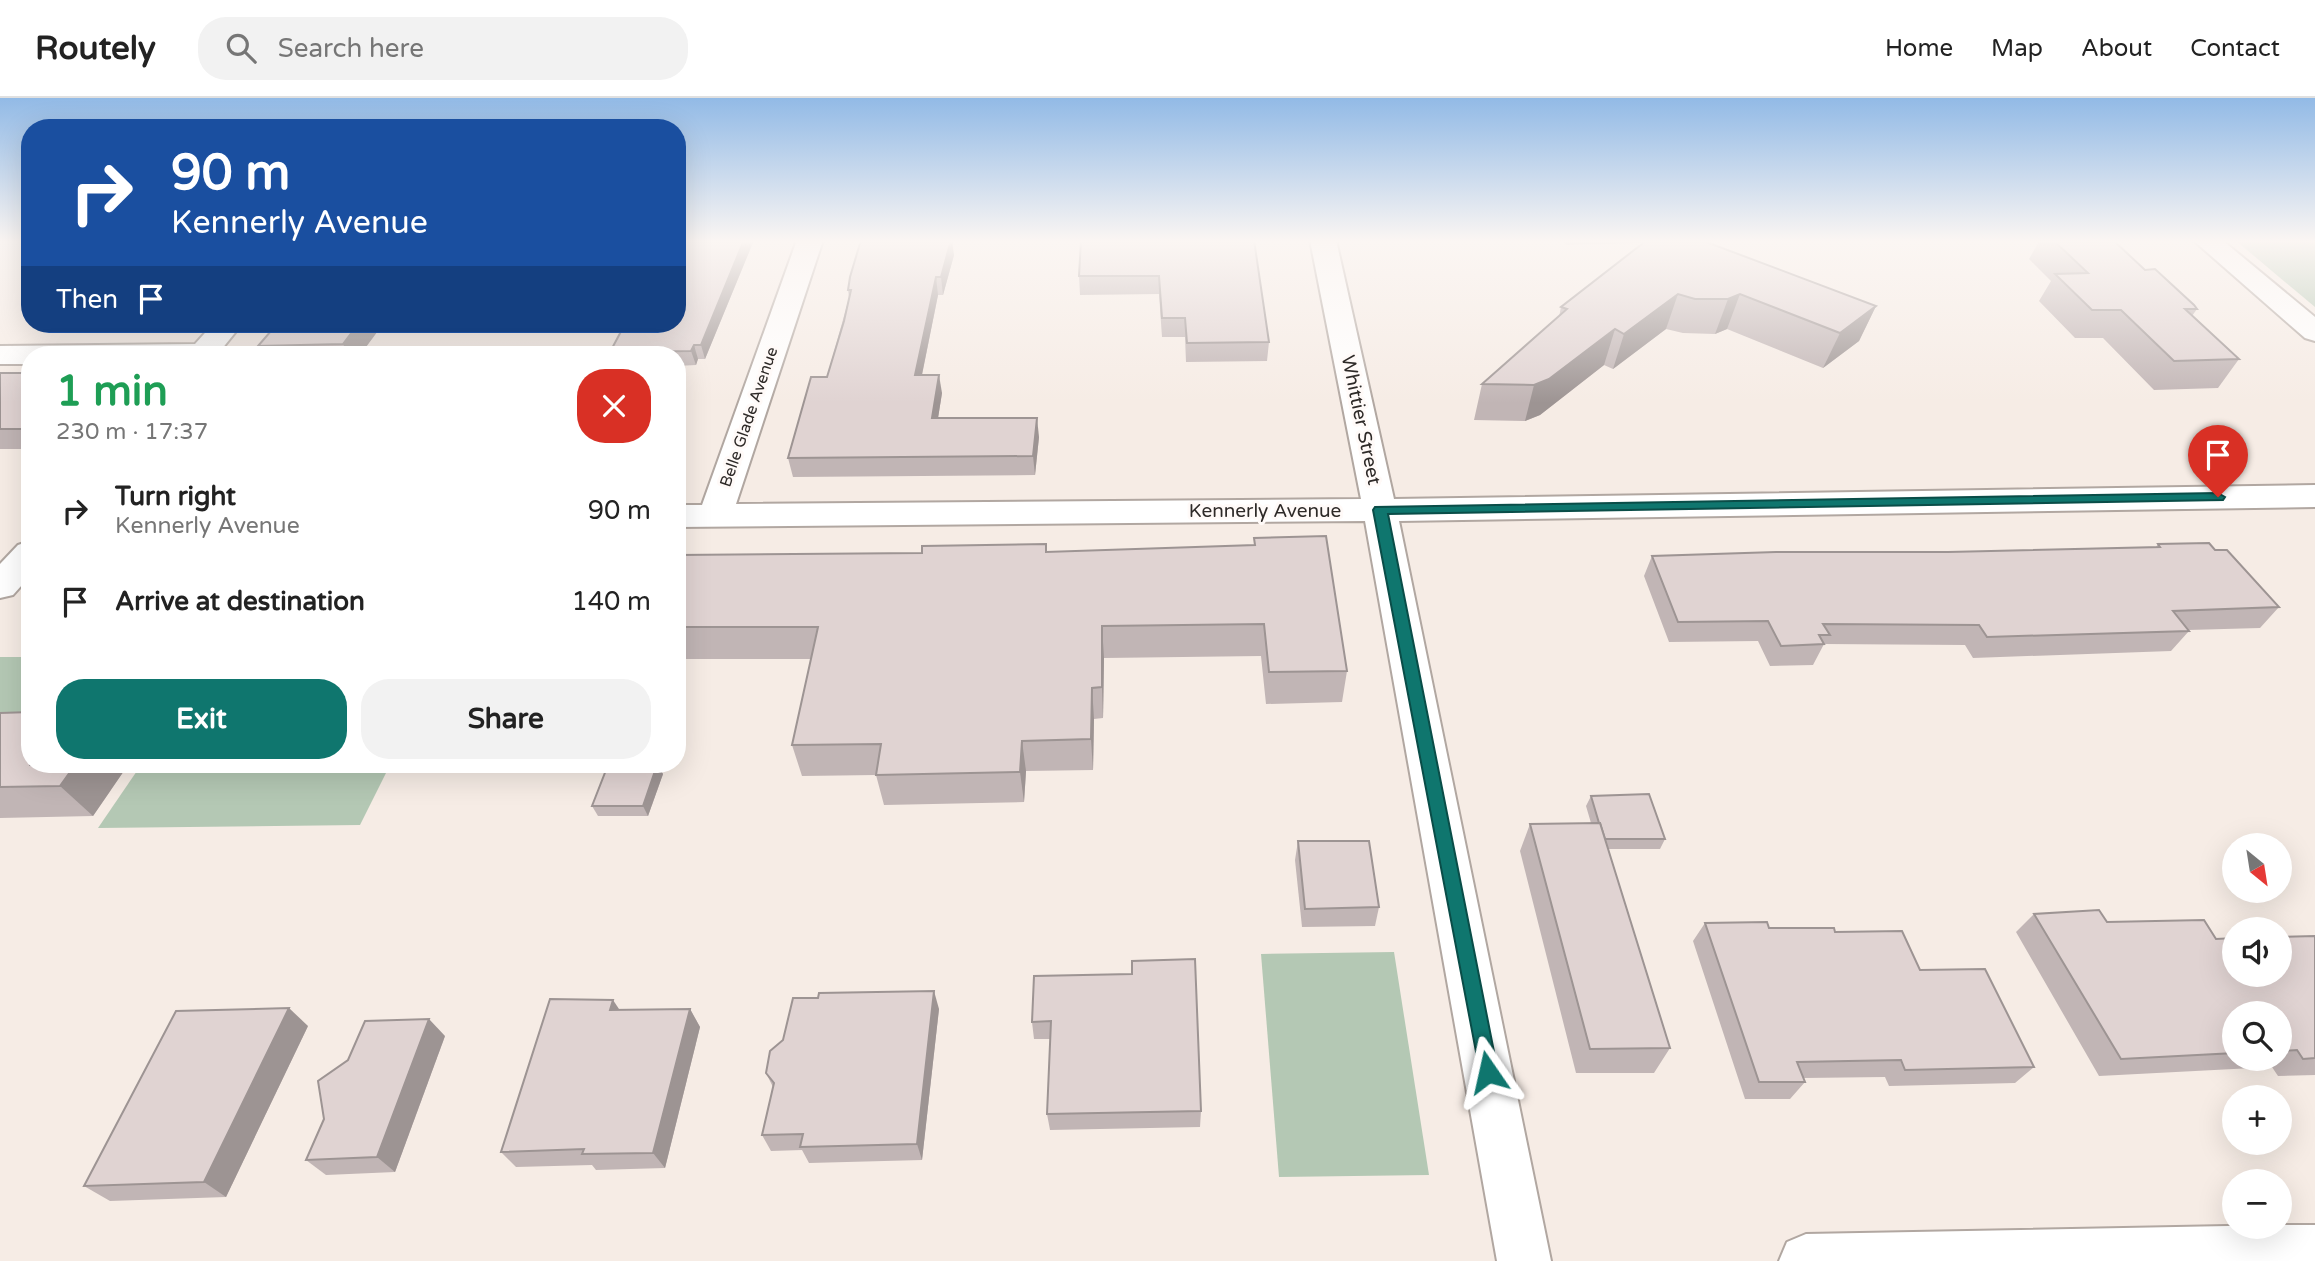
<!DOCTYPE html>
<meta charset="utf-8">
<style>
:root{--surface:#fff;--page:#f2f2f2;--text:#222;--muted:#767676;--line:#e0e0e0;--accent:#0f766e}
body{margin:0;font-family:"Varela Round",sans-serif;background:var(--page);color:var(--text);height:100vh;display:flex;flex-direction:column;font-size:26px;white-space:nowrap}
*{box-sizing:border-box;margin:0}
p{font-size:23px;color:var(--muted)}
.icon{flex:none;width:38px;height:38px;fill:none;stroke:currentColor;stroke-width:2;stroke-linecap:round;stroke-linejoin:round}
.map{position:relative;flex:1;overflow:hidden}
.details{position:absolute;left:21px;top:248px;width:665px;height:427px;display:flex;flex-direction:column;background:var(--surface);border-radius:28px;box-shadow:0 7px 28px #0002}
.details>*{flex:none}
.banner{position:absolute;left:21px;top:21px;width:665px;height:214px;border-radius:28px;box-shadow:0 7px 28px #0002;background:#1a4fa0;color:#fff;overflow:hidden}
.needle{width:46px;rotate:150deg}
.buttons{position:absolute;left:2222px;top:735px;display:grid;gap:14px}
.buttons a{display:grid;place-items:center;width:70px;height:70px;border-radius:50%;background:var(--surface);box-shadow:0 7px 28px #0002;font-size:35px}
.pin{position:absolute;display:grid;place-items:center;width:60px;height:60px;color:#fff;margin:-72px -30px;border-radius:50% 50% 50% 0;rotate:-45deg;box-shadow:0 0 7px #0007}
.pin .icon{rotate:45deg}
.me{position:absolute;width:77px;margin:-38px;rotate:349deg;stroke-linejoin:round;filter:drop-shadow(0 0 5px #0008)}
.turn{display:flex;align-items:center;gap:24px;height:147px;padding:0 35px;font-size:32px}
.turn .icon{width:91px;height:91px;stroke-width:2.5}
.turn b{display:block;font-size:49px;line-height:60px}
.then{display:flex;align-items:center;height:66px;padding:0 35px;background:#0003;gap:14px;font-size:26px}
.round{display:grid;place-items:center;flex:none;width:74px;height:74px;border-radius:28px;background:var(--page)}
.overview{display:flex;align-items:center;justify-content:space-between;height:119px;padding:0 35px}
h1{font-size:42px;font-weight:800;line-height:52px;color:#1e9e55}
.button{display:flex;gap:14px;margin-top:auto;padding:14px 35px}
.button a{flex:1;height:80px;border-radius:28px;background:var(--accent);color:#fff;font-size:28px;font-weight:800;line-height:80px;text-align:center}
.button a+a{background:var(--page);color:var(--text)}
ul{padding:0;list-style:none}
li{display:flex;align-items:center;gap:21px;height:91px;padding:0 35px}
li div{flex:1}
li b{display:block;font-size:26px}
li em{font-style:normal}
header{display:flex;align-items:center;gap:42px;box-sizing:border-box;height:98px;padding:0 35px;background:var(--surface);border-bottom:2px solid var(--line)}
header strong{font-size:33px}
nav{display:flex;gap:38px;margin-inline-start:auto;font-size:24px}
.search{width:490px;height:63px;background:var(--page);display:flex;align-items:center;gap:18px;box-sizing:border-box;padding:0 24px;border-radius:28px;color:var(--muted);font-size:26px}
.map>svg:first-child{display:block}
.green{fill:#b4c8b4}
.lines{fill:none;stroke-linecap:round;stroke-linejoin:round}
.minor-casing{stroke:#b1a7a1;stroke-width:4}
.minor{fill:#fff;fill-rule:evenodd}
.wall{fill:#c1b5b5;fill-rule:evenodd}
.shaded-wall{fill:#9d9493}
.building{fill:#e0d3d2;stroke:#9d9493;stroke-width:2}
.route{fill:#0f766e;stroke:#0a4d48;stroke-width:2}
.labels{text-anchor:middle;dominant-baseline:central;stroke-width:6;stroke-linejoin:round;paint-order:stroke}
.far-street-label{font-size:16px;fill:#2e2a28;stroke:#fffaf8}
.street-label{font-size:19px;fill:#2e2a28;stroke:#fffaf8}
</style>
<header>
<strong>Routely</strong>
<div class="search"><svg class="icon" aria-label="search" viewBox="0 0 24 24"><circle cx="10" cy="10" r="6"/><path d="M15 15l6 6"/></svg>Search here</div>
<nav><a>Home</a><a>Map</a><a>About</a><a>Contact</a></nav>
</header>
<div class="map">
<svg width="2315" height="1163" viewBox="0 0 2315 1163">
<rect width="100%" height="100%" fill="#f6ece5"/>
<g class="green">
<path d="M2235,142H2315V209Z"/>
<rect x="0" y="559" width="30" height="74"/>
<path d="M141,667H390L360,727L98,730Z"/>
<path d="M1394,854L1429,1077L1279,1079L1261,856Z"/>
</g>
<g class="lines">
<defs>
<g id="minor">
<path d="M797,142H823L736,406L1361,401L1310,142H1336L1394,401L2315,387V409L1399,423L1551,1163H1497L1365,423L677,429V407H702Z"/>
<path d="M2193,142H2222L2315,219V243L2305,240Z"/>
<path d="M213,226H242L217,257H30V266H0V248L195,246Z"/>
<path d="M30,443V478L13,497L0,500V466L18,447Z"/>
<path d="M2280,1127H2315V1163H1779L1787,1144L1806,1136Z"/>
</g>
</defs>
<use href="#minor" class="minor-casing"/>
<use href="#minor" class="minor"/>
</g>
<g class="wall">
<path d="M677,142H754L705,261H698L696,267L677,268V257H612L610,254Z"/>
<path d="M1254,142L1269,244L1267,263L1186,264L1185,239H1162L1159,196L1080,197L1079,178Z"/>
<path d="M1563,142H1737L1704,143L1876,208L1859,243L1823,270L1727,231L1715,236L1683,235L1666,231L1613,271L1604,267L1540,317L1525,323L1474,322L1482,286L1559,219L1561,209L1644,145L1566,147Z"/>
<path d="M2040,142H2113L2145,172L2197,211L2192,218L2239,261L2218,290L2154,292L2103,240H2075L2039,203L2051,183L2029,161Z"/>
<path d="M954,157L943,197H938L922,277L942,295L938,320L1039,339L1035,377L793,379L788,360L827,279L849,200L848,192Z"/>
<path d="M383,226L360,257H264L258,248Z"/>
<rect x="0" y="275" width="30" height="76"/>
<path d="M1254,440L1347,573L1342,604L1266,606L1261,558L1104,560L1103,620L1094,621L1093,672L1026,673L1024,704L884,707L876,677L802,678L792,647L811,561H677V457L922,455L1046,446L1047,454L1254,447Z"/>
<path d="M2158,446L2215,452L2279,509L2260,530L2188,532L2189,533L2171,553L1973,560L1965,547L1824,546L1813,567L1770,568L1758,543L1669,544L1644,478L1652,458L1948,454L2156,449Z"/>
<path d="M0,615L128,667L93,718L0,720Z"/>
<path d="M608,667H658L663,676L648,718H598L592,708Z"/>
<path d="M1591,698L1665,741L1660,751H1608L1670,950L1654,975H1576L1520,753L1530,726L1591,725L1586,708Z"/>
<path d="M1298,743L1379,809L1375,828L1302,829L1295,762Z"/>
<path d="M2034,816L2107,824L2216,841L2315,838V977L2278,978L2272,969L2099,978L2016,834ZM2235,915H2280V961H2235Z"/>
<path d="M1705,825L1769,830L1835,834L1920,872L2034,969L2015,985L1889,988L1885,979L1804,980L1805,984L1790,1001H1745L1693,843Z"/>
<path d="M1132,876L1201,1013L1200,1029L1050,1032L1047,1016L1051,941H1034L1032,924Z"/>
<path d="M690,911L700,929L665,1070L596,1072L592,1067L516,1069L501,1054L620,912Z"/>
<path d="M939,911L922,1062L809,1065L802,1052L771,1053L762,1037L773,989L766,975Z"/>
<path d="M308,928L226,1099L110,1103L84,1088Z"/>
<path d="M445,938L395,1074L326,1077L306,1062Z"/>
</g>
<g class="shaded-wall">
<path d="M744,142H754L705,261L701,247Z"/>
<path d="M951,142H952L954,157L943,197L941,179Z"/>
<path d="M936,179L938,197L918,296L915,277Z"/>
<path d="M1678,196L1666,231L1613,271L1624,236Z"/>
<path d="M1740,196L1727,231L1715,236L1728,201Z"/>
<path d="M1876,208L1859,243L1823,270L1840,235Z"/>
<path d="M358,226H383L360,257H349L343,246Z"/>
<path d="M1615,231L1604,267L1540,317L1525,323L1534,287Z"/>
<path d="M694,247L698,261L696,267L691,253Z"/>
<path d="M939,277L942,295L935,339L932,320Z"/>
<path d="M1037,320L1039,339L1035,377L1033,358Z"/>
<path d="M1102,528L1104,560L1103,620L1102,589Z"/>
<path d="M1092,590L1094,621L1093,672L1091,641Z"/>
<path d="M1022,643L1026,673L1024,704L1020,674Z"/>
<path d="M75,667H128L93,718L60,688Z"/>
<path d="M657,667L663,676L648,718L643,708Z"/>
<path d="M934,893L939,911L922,1062L917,1046Z"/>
<path d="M613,902L625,920L610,912Z"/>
<path d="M289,910L308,928L226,1099L204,1084Z"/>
<path d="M690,911L700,929L665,1070L653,1055Z"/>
<path d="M429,921L445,938L395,1074L377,1059Z"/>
</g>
<g class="building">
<path d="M677,142H744L701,247H694L691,253L610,254L625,226H677Z"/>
<path d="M861,142H951L941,179H936L915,277H939L932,320H1037L1033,358L788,360L811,279H827L844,223L851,192H848L850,179Z"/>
<path d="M1081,142H1254L1269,244L1187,245L1185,220H1162L1159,178H1079Z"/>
<path d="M1647,142H1701L1876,208L1840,235L1740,196L1728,201H1695L1678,196L1624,236L1615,231L1549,281L1534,287L1482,286L1567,211L1561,209Z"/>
<path d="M2053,142H2113L2145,172L2155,171L2194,207L2197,211H2185L2239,261L2174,263L2121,212H2092L2055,176L2088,175Z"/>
<path d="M277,226H358L343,246L258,248Z"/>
<rect x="0" y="275" width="30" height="56"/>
<path d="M1326,438L1347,573L1269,574L1264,526L1102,528V589L1092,590L1091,641L1022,643L1020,674L876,677L881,646L792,647L818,529H677V457L922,455V448L1046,446V454L1255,447L1254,440Z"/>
<path d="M2209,445L2215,452H2227L2279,509L2173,513L2189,533L1987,539L1979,527L1823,526L1830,537H1819L1824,546L1781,548L1768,523L1678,524L1652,458L1776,454H1948L2160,449L2158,446Z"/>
<path d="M30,614V667H75L60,688L0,689V615Z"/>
<path d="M608,667H657L643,708H592Z"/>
<path d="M1649,696L1665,741H1605L1600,725H1599L1591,698Z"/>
<path d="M1600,725L1670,950L1590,951L1530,726Z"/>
<path d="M1298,743H1369L1379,809L1305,811Z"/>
<path d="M2099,812L2107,824L2204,822L2216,841L2235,840V877H2280V839L2315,838V960L2303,961L2297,952L2280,953V915H2235V955L2121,961L2034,816Z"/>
<path d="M1767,824L1769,830H1834L1835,834L1902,833L1920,872L1985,871L2034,969L1905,972L1901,962L1797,964L1805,984H1759L1705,825Z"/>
<path d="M1195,861L1201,1013L1047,1016L1051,923L1032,924L1034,878L1132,876V863Z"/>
<path d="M934,893L917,1046L800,1049L803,1036L762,1037L774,985L766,975L770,953L783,942L793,900H818L819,895Z"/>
<path d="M550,901L613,902L610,912L690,911L653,1055L582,1056L584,1051L501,1054Z"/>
<path d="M289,910L204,1084L84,1088L176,913Z"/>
<path d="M429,921L377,1059L306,1062L324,1021L318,983L348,962L365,923Z"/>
</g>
<linearGradient id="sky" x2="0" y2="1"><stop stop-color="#92bae6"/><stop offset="0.47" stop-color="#fbf6f3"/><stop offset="1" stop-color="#fbf6f3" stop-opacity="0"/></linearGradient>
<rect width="2315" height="305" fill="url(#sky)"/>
<path class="route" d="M2218,395L2225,399L2223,402L1388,416L1498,974L1495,980L1488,983L1481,980L1373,412L1375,409Z"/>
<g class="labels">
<g class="far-street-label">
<text transform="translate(749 319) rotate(-71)">Belle Glade Avenue</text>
</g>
<g class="street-label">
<text transform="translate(1361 322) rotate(78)">Whittier Street</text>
<text x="1265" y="413">Kennerly Avenue</text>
</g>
</g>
</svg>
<div class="buttons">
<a><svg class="needle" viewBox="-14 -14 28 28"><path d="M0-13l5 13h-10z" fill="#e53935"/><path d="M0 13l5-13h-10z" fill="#767676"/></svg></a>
<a><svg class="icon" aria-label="sound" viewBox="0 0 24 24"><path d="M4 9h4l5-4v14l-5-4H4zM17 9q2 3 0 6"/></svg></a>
<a><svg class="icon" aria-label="search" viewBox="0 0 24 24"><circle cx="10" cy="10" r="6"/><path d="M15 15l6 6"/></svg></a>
<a>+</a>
<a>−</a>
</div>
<div class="pin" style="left:2218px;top:399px;background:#d93025"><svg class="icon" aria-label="arrive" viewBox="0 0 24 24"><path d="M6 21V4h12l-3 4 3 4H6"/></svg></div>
<svg class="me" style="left:1488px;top:974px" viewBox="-20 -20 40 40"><path d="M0-17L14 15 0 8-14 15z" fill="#0f766e" stroke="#fff" stroke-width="4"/></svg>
<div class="banner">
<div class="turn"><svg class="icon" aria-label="right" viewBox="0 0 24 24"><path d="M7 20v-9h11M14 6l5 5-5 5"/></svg><div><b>90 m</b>Kennerly Avenue</div></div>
<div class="then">Then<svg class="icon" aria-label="arrive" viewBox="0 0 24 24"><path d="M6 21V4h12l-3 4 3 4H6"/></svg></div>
</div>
<section class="details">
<div class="overview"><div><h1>1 min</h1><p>230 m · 17:37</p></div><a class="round" style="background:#d93025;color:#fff"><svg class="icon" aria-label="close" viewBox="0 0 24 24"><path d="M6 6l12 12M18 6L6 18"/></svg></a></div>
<ul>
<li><svg class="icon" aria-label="right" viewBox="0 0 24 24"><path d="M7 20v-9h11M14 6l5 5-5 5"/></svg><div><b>Turn right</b><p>Kennerly Avenue</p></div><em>90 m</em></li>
<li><svg class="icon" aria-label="arrive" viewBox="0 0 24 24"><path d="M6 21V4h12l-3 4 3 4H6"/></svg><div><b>Arrive at destination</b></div><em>140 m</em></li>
</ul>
<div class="button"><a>Exit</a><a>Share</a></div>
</section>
</div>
